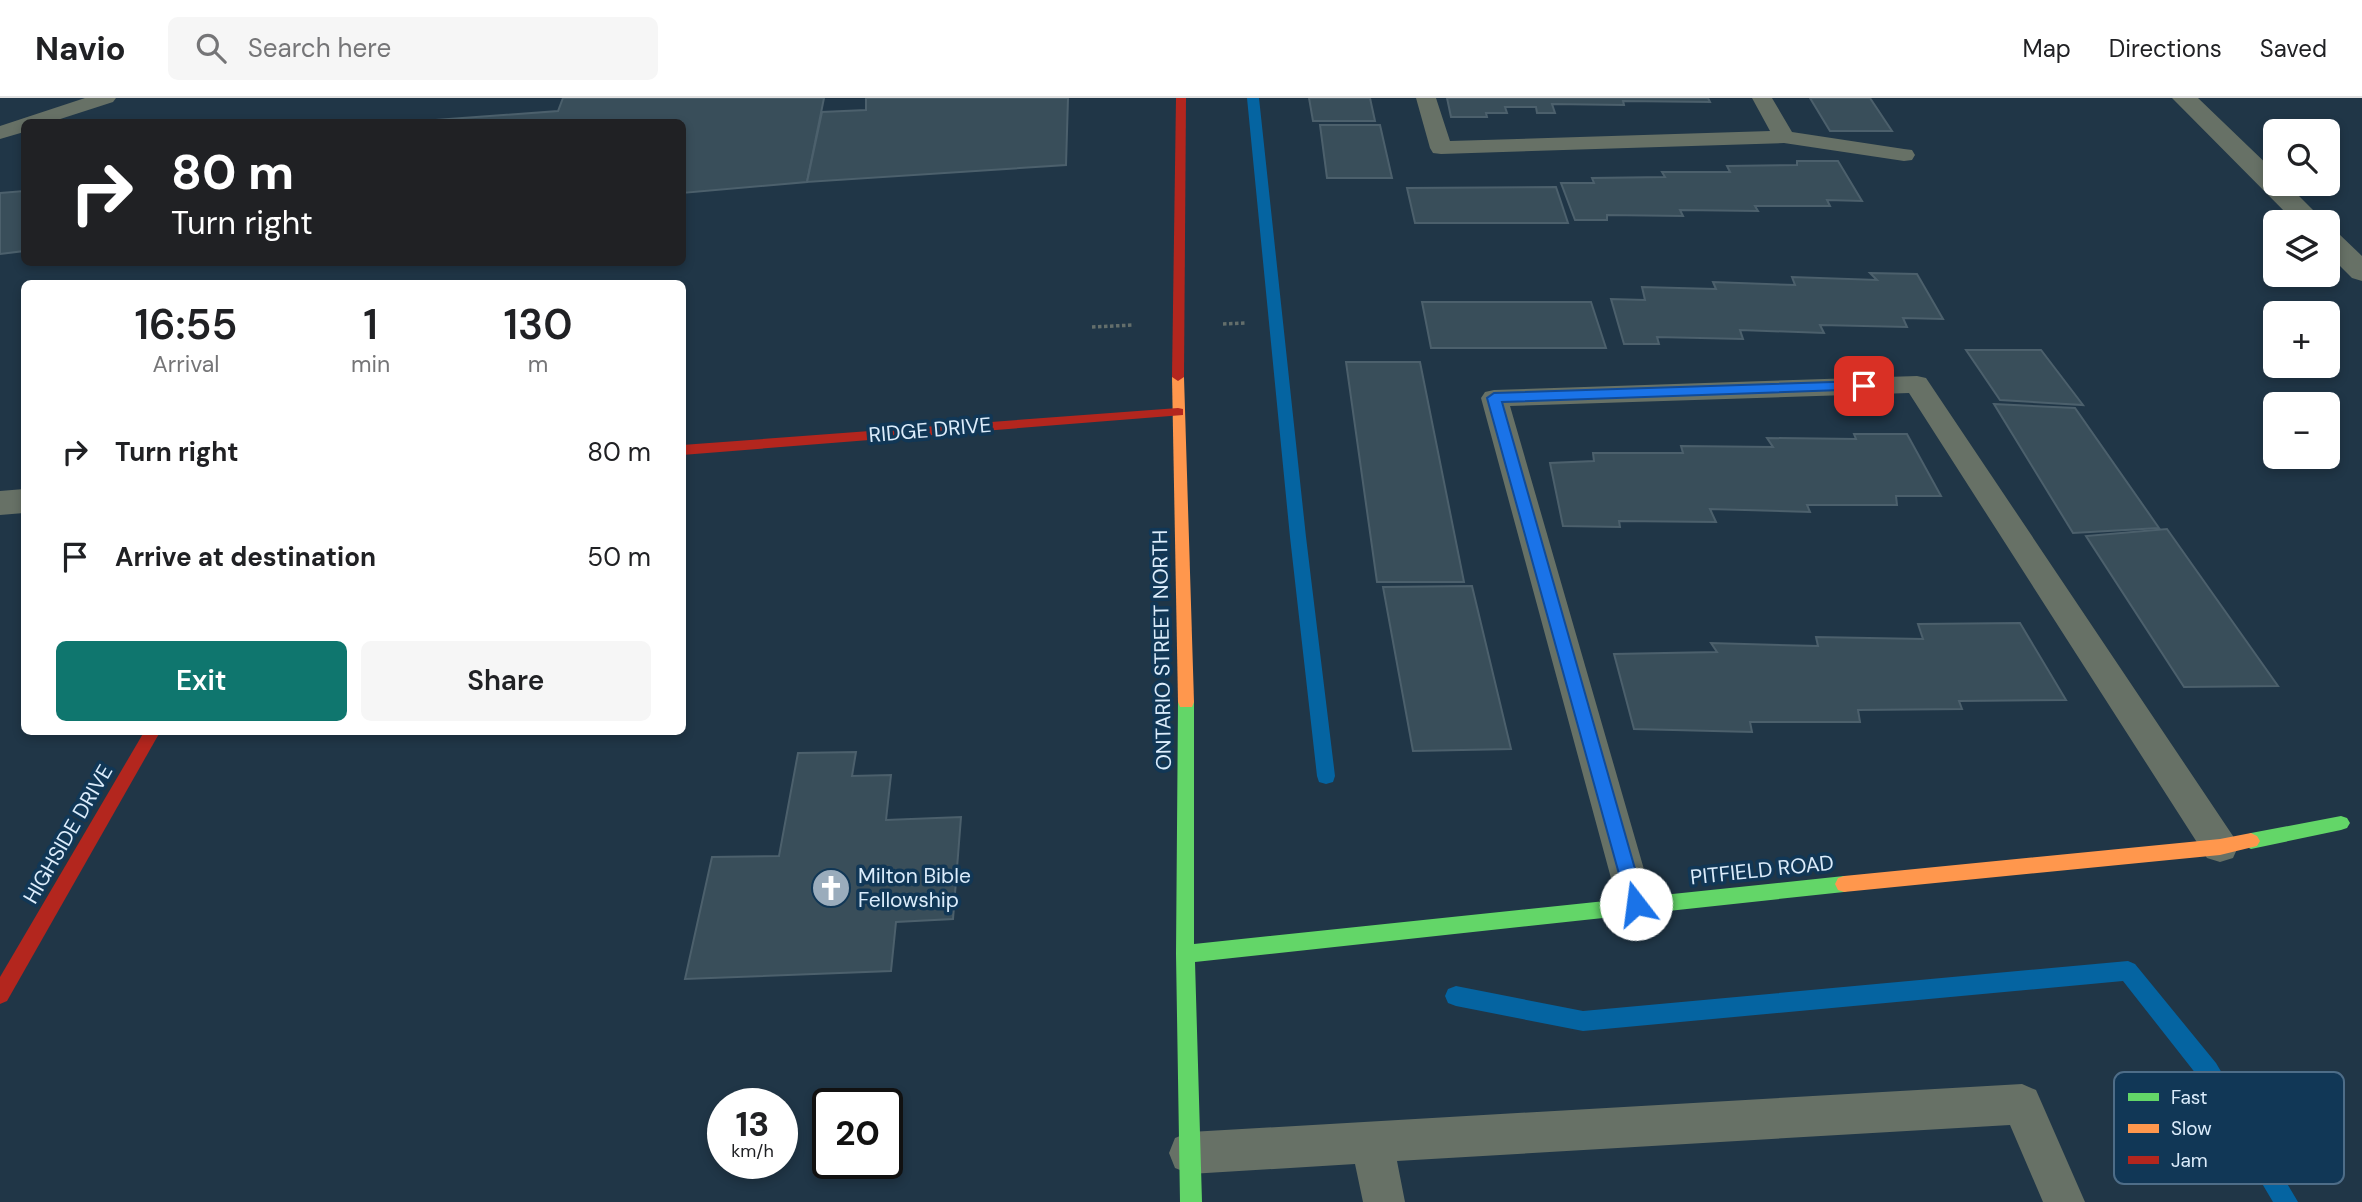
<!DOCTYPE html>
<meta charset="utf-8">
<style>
:root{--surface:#fff;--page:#f6f6f6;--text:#202124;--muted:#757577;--line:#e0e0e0;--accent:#0f766e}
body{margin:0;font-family:"DM Sans",sans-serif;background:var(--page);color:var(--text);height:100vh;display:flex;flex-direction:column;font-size:26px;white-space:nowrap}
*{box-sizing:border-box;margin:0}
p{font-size:23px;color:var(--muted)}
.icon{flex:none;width:38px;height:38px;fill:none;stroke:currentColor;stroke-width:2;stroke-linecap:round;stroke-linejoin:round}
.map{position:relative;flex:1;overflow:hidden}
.sheet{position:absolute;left:21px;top:182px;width:665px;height:455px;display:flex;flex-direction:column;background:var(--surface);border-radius:10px;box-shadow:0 4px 10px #0003}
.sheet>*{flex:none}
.hud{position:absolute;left:21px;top:21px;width:665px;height:147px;border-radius:10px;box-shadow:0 4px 10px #0003;background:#202124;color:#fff;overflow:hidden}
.fabs{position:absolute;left:2263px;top:21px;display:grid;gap:14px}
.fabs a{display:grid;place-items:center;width:77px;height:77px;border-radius:10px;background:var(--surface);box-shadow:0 4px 10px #0003;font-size:35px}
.speed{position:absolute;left:707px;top:990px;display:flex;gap:14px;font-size:35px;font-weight:700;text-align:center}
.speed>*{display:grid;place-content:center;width:91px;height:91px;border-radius:50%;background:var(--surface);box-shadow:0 4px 10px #0003;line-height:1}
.speed small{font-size:18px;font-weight:400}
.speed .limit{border:4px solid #111;border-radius:10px;background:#fff;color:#111}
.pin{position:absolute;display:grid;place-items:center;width:60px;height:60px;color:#fff;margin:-30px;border-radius:14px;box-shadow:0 4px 10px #0006}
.me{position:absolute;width:77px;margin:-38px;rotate:345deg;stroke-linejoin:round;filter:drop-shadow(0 0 5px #0008)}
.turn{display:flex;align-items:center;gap:24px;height:147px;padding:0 35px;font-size:32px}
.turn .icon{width:91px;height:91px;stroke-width:2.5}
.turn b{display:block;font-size:49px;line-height:60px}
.eta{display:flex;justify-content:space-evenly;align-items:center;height:119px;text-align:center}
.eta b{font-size:42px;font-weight:600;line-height:49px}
.primary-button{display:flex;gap:14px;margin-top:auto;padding:14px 35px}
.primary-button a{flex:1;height:80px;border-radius:10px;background:var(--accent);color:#fff;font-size:28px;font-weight:600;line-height:80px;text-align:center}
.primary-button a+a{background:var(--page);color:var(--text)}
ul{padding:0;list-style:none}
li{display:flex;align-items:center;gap:21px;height:105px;padding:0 35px}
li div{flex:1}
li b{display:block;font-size:26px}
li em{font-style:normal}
header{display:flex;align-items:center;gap:42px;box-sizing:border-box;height:98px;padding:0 35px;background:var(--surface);border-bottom:2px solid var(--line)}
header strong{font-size:33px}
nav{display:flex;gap:38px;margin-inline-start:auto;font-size:24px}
.search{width:490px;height:63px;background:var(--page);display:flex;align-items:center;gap:18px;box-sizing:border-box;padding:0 24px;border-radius:10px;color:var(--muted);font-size:26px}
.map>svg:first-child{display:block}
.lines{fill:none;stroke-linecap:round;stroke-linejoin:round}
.stream{fill:#0564a1;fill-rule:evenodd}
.building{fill:#394e5a;stroke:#4c606c;stroke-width:2}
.path{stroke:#636e6b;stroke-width:3.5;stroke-dasharray:3.5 2.5;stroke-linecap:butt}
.lane{fill:#677166;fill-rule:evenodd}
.street{fill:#677166;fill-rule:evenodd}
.fast{fill:#63d668;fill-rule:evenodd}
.slow{fill:#ff974d;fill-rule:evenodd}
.jam{fill:#b3261e;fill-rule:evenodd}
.route{fill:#1a73e8;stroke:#114b97;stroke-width:2}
.labels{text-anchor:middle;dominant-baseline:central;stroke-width:7;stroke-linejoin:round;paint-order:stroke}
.street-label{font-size:21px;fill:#dbecfb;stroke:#113756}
.poi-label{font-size:21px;fill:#dbecfb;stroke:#113756;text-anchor:start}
.key{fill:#113756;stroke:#4e6d88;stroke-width:2}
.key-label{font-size:19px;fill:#dbecfb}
</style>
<header>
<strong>Navio</strong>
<div class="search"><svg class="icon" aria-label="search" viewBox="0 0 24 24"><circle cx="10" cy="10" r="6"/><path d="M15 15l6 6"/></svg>Search here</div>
<nav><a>Map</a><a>Directions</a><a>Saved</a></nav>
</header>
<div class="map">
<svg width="2362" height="1104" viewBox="0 0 2362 1104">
<rect width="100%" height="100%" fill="#203647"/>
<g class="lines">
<g class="stream">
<path d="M1247,0H1259L1306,439L1335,678L1333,684L1326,686L1319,684L1317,678L1290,439Z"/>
<path d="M2128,863L2135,866L2216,965L2298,1104H2273L2200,981L2123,883L1583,933L1456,908L1448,905L1445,898L1448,891L1456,888L1583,913Z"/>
</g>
</g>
<g class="building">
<path d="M563,0H824L807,84L682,95V24H408L558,13Z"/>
<path d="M866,0H1068L1066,67L807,84L822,14L866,12Z"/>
<path d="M1309,0H1370L1375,23H1313Z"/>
<path d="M1447,0H1708L1710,4L1623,3L1624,7L1552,6L1555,15H1537L1536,9H1505L1507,15H1486L1487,19H1451Z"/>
<path d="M1810,0H1870L1892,33H1830Z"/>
<path d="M1320,27H1380L1392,80H1327Z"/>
<path d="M1797,63H1838L1862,103L1827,102L1830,108H1755L1758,113L1680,112L1683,118L1607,117V122H1575L1561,85H1594L1592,80L1665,79L1662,74H1730L1727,68L1797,67Z"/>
<path d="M1556,89L1568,125H1415L1407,90Z"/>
<path d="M24,93V153L0,156V95Z"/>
<path d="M1870,175L1917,176L1943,221L1903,220L1907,229L1820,227L1824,235L1740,232L1743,241L1657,239L1659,246H1624L1611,201L1645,202L1642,189L1716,191L1713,184L1795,187L1792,179L1877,182Z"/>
<path d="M1422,204H1591L1606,250H1431Z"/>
<path d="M1966,252H2041L2083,307L2000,302Z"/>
<path d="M1346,264H1420L1464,484H1377Z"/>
<path d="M1994,306L2075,310L2159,430L2073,435Z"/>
<path d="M1854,336H1907L1941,398H1896L1897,407H1807L1810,414L1710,411L1716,424L1619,423L1620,429L1563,428L1550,365L1594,363L1593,355H1683L1681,348L1773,349L1767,340L1856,341Z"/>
<path d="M2167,431L2278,588L2184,589L2086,438Z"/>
<path d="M1472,488L1511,651L1413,653L1383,489Z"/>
<path d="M2020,525L2066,602L1959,603L1962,611L1858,612L1860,624H1750L1752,634L1634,631L1614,556L1717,554L1711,545L1818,548L1816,539L1923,541L1918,526Z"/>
<path d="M856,654L852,678L891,677L886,722L961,719L953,821L896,824L891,873L685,881L712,759L779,758L798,655Z"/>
</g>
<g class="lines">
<g class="path">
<path d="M1223,226L1247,225"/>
<path d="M1092,229L1134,227"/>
</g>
<g class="lane">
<path d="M85,0H116L113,4L51,24H24V34L0,41V28Z"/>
<path d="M1416,0H1436L1450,43L1770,33L1752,0H1772L1792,34L1904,51L1912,52L1915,57L1912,62L1904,63L1784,45L1441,56L1433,55L1430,50Z"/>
<path d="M1917,278L1926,280L2233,738L2238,749L2233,760L2220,764L2207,760L1909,295L1510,308L1654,806L1649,818L1636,822L1623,818L1618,806L1481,300L1485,294L1494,292Z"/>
<path d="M2022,986L2036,992L2085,1104H2043L2010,1027L1397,1063L1405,1104H1363L1355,1066L1190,1076L1175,1070L1169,1055L1175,1040L1190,1034Z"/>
</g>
<g class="street">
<path d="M2172,0H2198L2275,74V86H2287L2325,124H2295Z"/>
<path d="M2328,132L2338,135L2362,158V183L2352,180L2328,156Z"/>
<path d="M24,391V415L0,417V393Z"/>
</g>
<g class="fast">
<path d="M1186,598L1192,599L1194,604V846L1844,778L1850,780L1853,786L1850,792L1844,794L1195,864L1202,1104H1180L1176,856L1178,604L1180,599Z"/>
<path d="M2341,718L2347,720L2350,725L2347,730L2341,732L2251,751L2245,748L2242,743L2245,738L2251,735Z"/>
</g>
<g class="slow">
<path d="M1178,275L1184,279L1194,604L1192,609H1180L1178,604L1172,279Z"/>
<path d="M2251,735L2257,738L2260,743L2257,748L2220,757L1844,794L1838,792L1835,786L1838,780L1844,778L2220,741Z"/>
</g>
<g class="jam">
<path d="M1176,0H1186L1184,279L1178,283L1172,279Z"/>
<path d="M1178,310L1183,311V317L682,357V347Z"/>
<path d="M144,634H160L7,903L0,906V879Z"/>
</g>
</g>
<path class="route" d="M1864,283L1871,288L1869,291L1502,304L1645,806L1642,812L1636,814L1629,812L1487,300L1494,295Z"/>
<defs>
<symbol id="church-disc" viewBox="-11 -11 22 22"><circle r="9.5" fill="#9aacbc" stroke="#113756"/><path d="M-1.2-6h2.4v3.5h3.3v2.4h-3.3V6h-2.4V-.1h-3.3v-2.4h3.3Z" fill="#fff"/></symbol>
</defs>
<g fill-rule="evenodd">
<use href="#church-disc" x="809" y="768" width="44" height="44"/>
</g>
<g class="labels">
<g class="street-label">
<text transform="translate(930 332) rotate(-5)">RIDGE DRIVE</text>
<text transform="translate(1162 552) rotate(-91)">ONTARIO STREET NORTH</text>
<text transform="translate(68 736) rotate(-60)">HIGHSIDE DRIVE</text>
<text transform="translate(1762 772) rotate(-6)">PITFIELD ROAD</text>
</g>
<g class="poi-label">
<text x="858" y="778">Milton Bible<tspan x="858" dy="24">Fellowship</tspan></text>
</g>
</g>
<rect x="2114" y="974" width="230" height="112" rx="10" class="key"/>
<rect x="2128" y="995" width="31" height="8" fill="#63d668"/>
<rect x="2128" y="1026" width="31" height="9" fill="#ff974d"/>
<rect x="2128" y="1058" width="31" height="8" fill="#b3261e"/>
<g class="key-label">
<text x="2171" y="1006">Fast</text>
<text x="2171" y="1037">Slow</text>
<text x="2171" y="1069">Jam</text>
</g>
</svg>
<div class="fabs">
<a><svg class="icon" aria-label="search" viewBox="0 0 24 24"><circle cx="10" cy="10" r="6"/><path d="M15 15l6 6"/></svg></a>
<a><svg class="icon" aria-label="layers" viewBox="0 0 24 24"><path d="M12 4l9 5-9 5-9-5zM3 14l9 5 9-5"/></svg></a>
<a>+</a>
<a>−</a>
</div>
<div class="speed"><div>13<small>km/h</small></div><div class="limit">20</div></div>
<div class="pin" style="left:1864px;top:288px;background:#d93025"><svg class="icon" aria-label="arrive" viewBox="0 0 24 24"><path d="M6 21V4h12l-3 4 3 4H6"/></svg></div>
<svg class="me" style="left:1636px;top:806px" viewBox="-20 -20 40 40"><circle r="19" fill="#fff"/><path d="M0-13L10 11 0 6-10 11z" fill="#1a73e8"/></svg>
<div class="hud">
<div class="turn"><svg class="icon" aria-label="right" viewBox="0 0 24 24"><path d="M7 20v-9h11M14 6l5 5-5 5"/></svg><div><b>80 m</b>Turn right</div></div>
</div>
<section class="sheet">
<div class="eta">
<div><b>16:55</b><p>Arrival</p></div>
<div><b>1</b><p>min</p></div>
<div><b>130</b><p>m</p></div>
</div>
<ul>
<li><svg class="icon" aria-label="right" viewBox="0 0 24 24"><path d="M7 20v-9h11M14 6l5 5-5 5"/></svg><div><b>Turn right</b></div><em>80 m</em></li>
<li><svg class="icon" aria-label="arrive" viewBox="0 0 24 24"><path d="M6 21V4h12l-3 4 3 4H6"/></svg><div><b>Arrive at destination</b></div><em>50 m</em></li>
</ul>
<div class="primary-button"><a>Exit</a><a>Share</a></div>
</section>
</div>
